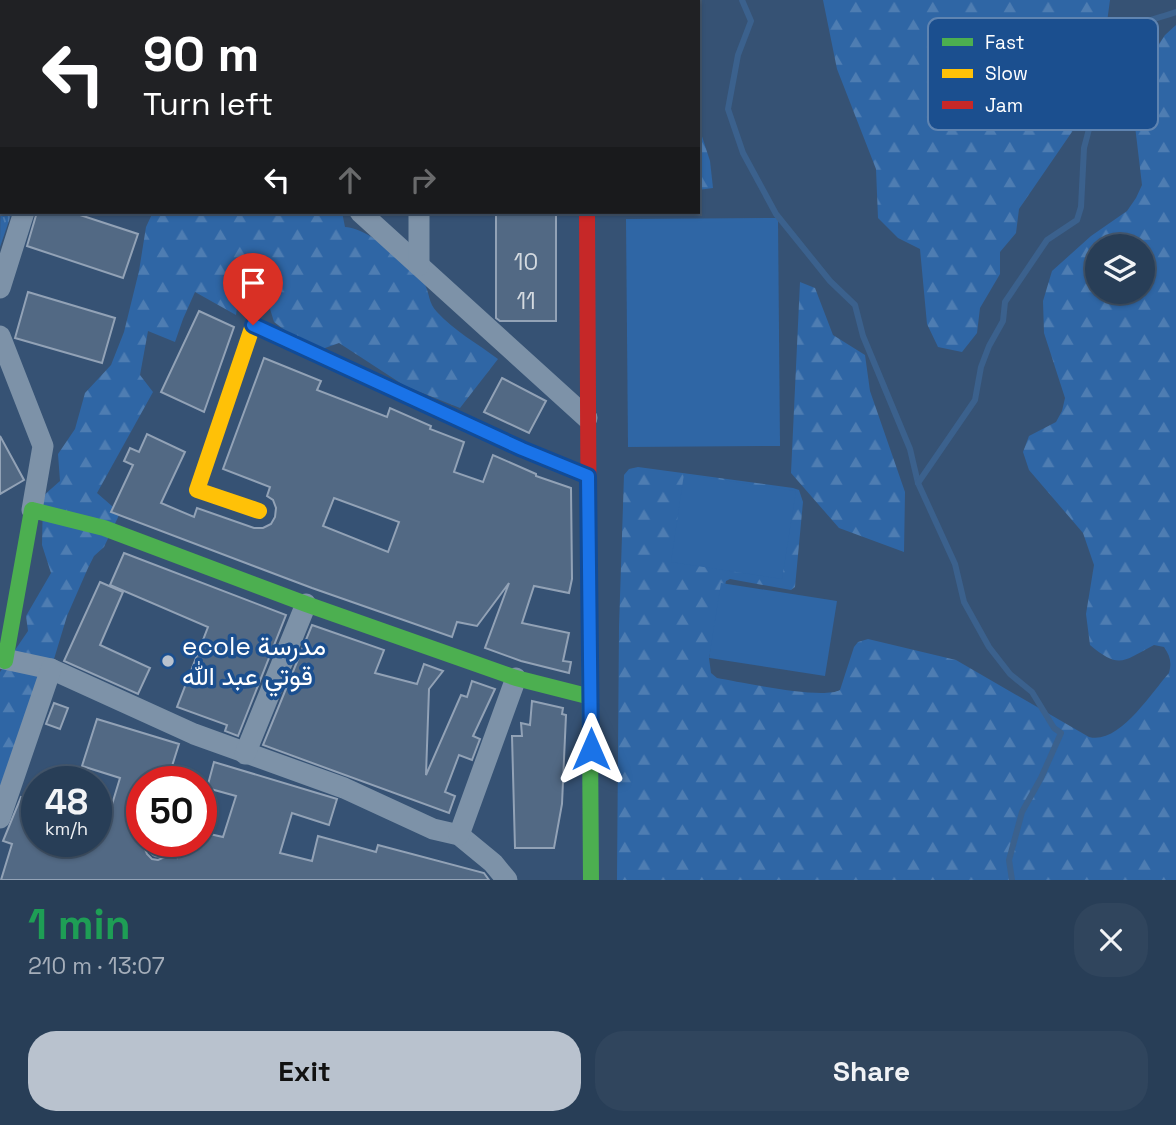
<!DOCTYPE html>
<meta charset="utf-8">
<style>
:root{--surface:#283e57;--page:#30455d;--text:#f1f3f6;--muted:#a5aeba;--line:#44576d;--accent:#b9c2ce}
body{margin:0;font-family:"Space Grotesk",Vazirmatn,sans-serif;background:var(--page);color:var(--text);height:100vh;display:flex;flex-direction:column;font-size:26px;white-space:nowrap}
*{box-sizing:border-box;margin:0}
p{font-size:23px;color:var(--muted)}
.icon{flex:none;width:38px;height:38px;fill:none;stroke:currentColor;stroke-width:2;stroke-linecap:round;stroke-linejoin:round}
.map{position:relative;height:880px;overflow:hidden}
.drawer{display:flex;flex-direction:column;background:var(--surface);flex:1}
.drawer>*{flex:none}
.top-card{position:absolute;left:0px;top:0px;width:700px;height:214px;box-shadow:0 2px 5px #0004,0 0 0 2px var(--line);background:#202124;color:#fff;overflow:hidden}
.controls{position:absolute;left:1085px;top:234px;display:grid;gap:14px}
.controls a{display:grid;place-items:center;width:70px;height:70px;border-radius:50%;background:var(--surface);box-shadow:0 2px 5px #0004,0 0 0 2px var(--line);font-size:35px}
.speed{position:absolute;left:21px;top:766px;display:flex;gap:14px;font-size:35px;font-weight:700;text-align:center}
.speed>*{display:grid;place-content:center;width:91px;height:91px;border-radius:50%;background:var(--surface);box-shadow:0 2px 5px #0004,0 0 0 2px var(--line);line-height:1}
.speed small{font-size:18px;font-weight:400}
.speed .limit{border:10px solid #d22;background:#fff;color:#111}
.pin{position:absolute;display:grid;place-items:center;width:60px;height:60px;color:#fff;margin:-72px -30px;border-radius:50% 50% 50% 0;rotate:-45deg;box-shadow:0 0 7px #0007}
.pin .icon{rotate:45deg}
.me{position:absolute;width:77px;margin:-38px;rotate:0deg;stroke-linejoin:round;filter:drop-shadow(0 0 5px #0008)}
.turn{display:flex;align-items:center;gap:24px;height:147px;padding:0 28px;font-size:32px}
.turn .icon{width:91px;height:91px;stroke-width:2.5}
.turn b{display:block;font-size:49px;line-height:60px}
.lanes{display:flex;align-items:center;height:66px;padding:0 28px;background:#0003;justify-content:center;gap:35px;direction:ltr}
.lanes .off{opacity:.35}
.round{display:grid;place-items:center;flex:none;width:74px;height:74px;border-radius:28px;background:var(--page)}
.head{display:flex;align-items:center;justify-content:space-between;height:119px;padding:0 28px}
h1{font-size:42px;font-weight:700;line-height:52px;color:#1e9e55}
.button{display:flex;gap:14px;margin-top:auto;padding:14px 28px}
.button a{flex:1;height:80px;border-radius:28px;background:var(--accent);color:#111;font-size:28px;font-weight:700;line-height:80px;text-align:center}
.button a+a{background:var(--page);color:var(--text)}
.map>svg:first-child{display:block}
.forest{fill:url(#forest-firs);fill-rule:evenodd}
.park{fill:url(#park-tufts)}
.garden{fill:#2f66a5}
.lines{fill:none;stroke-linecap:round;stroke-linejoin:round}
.stream{stroke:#3b618d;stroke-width:6}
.building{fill:#526984;stroke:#92a2b6;stroke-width:2;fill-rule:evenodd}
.street{stroke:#7d92a8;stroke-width:21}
.fast{stroke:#4caf50;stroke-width:16}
.slow{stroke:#ffc107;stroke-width:16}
.jam{stroke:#c62828;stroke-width:16}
.route-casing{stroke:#114b97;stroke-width:18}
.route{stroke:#1a73e8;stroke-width:12}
.poi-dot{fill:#b9c2ce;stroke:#1b4f8f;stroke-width:2.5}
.labels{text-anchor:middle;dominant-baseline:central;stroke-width:7;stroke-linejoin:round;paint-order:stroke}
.number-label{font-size:23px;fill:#d4dae0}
.poi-label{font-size:26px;fill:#fff;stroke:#1b4f8f;text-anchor:start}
.key{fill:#1b4f8f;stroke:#5f84b1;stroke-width:2}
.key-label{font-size:19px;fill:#fff}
</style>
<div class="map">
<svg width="1176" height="880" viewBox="0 0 1176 880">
<defs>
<pattern id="forest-firs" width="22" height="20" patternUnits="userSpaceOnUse" patternTransform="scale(1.75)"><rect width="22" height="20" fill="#2f66a5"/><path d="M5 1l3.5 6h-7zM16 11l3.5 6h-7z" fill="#4e7db2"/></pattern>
<pattern id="park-tufts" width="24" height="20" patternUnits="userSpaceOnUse" patternTransform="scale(1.75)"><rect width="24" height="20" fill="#2f66a5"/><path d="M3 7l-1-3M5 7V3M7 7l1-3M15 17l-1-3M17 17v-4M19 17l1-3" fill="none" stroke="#4e7db2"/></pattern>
</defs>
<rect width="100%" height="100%" fill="#365274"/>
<g class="forest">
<path d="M823,0H1110L1107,22L1098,44L1073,80L1076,126L1019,209L1016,233L1000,252V274L980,308L977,333L962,352L938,347L927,324L920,249L898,238L878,218L876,169L837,69Z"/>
<path d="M1176,25V880H617L619,627L624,475L629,469L638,467L793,488L799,490L803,502L795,587L791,590L730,579L726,581L709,658L711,673L717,678C741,682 822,700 840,690L854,647L858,642L868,639L956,660L1089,737C1119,745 1151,693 1169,673C1172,662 1170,656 1164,647L1154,645C1123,661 1120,670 1090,645L1086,614L1094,565L1083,533L1029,470L1023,452L1029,436L1056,422L1062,411L1065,398L1044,333L1043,301L1052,271L1091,236L1127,211L1136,198L1142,185L1133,109L1142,69L1165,35ZM1097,247H1143V292H1097Z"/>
<path d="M698,124L710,161L713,188L698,190Z"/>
<path d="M153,212H342L345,227C367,227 412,265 424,283C430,293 428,303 437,312C453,330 478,344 498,359L460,408L405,386L339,343L314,352L274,322L268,302L253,293L252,269L244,259L236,315L195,292L183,319L175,342L148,331L140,375L153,392L97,493L120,513L104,547L94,556L88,568L67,616L51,669L18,736L0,787V672L28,631L26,616L51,573L42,545L43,496L60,481L58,454L75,429L85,393L111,365L124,332L139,271L146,227Z"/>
<path d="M800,282L815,288L833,335L865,355L870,391L905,492L904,552L839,528L791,473Z"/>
</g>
<path class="park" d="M2,94V212H12L0,247Z"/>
<g class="garden">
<path d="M778,218L780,446L628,447L626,219Z"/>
<path d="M684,474L796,491L782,579L671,562Z"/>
<path d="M721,583L837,601L825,676L709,658Z"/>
</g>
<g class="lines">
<g class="stream">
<path d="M742,0L751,21L738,55L728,109L743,153L776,214L830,281L855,305L863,336L910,449L918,483L955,564L964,602L989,647L1010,674L1032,692L1054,728L1061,733L1041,778L1022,812L1009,860L1012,880"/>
<path d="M1091,94C1095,73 1103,41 1123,31C1139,22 1159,18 1176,12"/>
<path d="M918,483L975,400L981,367L989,346L1003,321L1005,302L1047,240L1077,220L1081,207L1084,148L1093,114"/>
</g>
</g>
<g class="building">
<path d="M37,212H71L138,234L123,278L27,246Z"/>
<path d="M496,212H556V321H500L496,318Z"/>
<path d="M28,292L115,318L102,363L15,338Z"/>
<path d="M199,311L234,327L204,412L161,392Z"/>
<path d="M264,358L321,381L317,390L387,417L390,408L431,426L430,429L464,442L454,472L483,482L493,455L536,474V476L571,488L572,579L569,593L534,586L522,623L569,633L563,661L571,662L569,673L521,661L485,648L509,583L477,626L457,622L452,637L312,588L111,512L133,465L124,461L130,448L139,452L147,434L185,452L161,503L194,517L197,508L254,528H263L271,524L275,517L276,508L273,500L267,496L270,487L223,469ZM334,498L399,522L388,552L323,526Z"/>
<path d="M502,378L546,401L529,433L484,412Z"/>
<path d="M0,436L24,480L0,494Z"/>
<path d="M124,553L286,615L238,736L225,731L227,725L177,707L208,627L110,585Z"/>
<path d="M100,582L123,592L100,645L150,668L138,694L64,661Z"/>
<path d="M312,625L384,650L375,673L417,684L424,664L443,671L429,689L426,775L461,695L467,697L472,681L495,689L473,736L480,739L472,760L459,755L445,792L455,796L449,813L263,745Z"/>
<path d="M532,701L563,708L562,714L566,715L562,804L554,848H515L512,736H522L521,723L530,725Z"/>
<path d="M54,703L68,708L60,729L46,724Z"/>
<path d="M97,719L179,744L167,782H142V842L147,854L152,859L158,860L167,856L177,858L181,842H201V832L223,837L236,796L207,788L214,762L337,799L329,825L292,813L280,853L312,861L318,836L376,852L378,845L484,873L489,880H1L12,844L3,841L21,797L37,804V842H96V829L104,831L120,778L82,766Z"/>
</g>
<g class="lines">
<g class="street">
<path d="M23,0L25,2"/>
<path d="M147,0L149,2"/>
<path d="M267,0V2"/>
<path d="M421,2V0"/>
<path d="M0,70L2,68"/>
<path d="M360,212L587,418"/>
<path d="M419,265V212"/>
<path d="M0,288L24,212"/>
<path d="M0,336L43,446L32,510"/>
<path d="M0,658L51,669L194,734L344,788L433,829L459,835L493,863L507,880"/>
<path d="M245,754L306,604"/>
<path d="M0,818L51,669"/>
<path d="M459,835L516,678"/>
<path d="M158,847L161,842"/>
</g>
<g class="fast">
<path d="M589,588L591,880"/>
<path d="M5,661L32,510L104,528L306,604L516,678L591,697"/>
</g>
<g class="slow">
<path d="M587,0V2"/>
<path d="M259,511L197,490L253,325L301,347"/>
</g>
<g class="jam">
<path d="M587,212L589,588"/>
<path d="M301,347L522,449L588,476"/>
</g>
</g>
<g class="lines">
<defs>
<path id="route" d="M253,325L522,449L588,476L591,749"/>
</defs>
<use href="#route" class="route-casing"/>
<use href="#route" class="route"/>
</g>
<circle class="poi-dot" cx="168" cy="661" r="7"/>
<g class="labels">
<g class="number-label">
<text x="526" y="262">10</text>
<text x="526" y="301">11</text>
</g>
<g class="poi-label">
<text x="182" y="646">ecole مدرسة<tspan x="182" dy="30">قوتي عبد الله</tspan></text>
</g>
</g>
<rect x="928" y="18" width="230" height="112" rx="10" class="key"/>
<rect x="942" y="38" width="31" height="8" fill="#4caf50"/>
<rect x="942" y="69" width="31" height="9" fill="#ffc107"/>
<rect x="942" y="101" width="31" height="8" fill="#c62828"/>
<g class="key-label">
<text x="985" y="49">Fast</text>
<text x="985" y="80">Slow</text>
<text x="985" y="112">Jam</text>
</g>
</svg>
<div class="controls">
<a><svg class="icon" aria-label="layers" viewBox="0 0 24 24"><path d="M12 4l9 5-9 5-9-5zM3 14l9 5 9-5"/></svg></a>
</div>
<div class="speed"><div>48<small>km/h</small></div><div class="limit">50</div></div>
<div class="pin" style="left:253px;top:325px;background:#d93025"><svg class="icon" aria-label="arrive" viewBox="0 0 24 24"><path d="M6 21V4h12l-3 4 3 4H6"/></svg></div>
<svg class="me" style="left:591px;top:749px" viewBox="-20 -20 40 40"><path d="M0-17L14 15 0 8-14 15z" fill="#1a73e8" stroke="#fff" stroke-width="4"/></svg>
<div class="top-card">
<div class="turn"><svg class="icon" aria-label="left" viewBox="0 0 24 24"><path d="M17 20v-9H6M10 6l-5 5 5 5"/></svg><div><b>90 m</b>Turn left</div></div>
<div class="lanes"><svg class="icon" aria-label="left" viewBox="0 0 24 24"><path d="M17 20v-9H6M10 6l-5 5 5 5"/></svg><svg class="icon off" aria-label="ahead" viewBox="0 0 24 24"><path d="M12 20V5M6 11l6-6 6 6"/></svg><svg class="icon off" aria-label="right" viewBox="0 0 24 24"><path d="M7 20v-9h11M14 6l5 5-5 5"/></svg></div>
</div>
</div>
<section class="drawer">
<div class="head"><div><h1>1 min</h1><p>210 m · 13:07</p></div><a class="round"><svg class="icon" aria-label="close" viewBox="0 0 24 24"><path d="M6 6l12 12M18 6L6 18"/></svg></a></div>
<div class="button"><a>Exit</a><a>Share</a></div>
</section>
